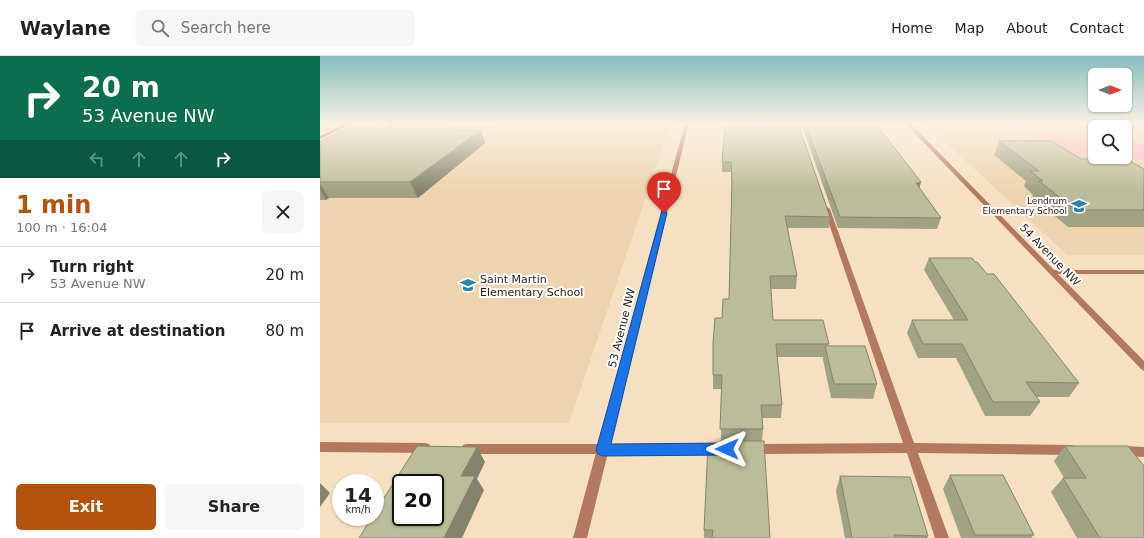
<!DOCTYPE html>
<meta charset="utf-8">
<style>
:root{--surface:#fff;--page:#f6f6f6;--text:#222;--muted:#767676;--line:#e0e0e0;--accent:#b45309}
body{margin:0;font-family:"DejaVu Sans",sans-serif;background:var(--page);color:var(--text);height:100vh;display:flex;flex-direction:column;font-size:15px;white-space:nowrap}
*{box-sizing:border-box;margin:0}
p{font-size:13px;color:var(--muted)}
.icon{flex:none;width:22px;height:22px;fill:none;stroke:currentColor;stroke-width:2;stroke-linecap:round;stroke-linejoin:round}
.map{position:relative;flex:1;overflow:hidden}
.sheet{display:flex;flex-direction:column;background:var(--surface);width:320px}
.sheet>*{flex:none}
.guide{background:#0b6e4f;color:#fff;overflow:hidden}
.needle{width:26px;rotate:90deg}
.tools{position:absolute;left:768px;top:12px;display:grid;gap:8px}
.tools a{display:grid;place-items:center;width:44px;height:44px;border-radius:6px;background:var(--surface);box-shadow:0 1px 3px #0004;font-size:20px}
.speed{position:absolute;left:12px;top:418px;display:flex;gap:8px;font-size:20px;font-weight:700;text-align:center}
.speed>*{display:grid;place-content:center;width:52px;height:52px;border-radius:50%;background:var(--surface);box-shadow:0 1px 3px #0004;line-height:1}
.speed small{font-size:10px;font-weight:400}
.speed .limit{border:2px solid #111;border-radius:6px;background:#fff;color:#111}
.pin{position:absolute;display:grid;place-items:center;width:34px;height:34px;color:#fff;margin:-41px -17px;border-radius:50% 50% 50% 0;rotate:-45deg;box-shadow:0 0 4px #0007}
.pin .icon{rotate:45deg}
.me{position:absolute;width:44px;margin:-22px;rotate:270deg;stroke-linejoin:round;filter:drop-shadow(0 0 3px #0008)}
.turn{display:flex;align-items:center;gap:14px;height:84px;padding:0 16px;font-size:18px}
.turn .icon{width:52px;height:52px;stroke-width:2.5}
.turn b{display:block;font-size:28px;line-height:34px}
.lanes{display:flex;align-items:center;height:38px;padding:0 16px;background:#0003;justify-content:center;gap:20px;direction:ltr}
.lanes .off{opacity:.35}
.round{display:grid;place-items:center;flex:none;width:42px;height:42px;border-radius:6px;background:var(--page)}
.headline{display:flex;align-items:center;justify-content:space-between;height:68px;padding:0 16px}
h1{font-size:24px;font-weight:700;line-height:30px;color:var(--accent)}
.primary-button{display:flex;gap:8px;margin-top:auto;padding:8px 16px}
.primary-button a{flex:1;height:46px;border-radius:6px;background:var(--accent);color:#fff;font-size:16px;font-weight:700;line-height:46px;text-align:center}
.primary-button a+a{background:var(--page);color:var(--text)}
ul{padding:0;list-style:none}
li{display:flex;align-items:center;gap:12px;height:56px;padding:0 16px;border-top:1px solid var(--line)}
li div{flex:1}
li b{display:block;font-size:15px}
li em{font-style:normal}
header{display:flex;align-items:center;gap:24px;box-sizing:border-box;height:56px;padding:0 20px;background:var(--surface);border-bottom:1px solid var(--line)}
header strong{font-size:19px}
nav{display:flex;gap:22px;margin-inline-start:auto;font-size:14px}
.search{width:280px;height:36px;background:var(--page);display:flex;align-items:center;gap:10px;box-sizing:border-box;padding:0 14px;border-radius:6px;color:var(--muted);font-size:15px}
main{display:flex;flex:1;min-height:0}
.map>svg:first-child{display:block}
.built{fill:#eed4ae;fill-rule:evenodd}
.green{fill:#fabdc1}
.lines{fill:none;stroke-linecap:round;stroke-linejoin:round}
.lane{fill:#b3795f;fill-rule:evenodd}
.street{fill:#b3795f;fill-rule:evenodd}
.secondary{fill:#954315;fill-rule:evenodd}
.wall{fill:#a1a284}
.shaded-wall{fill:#83846b}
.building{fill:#bbbc99;stroke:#83846b;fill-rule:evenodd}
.route{fill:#1a73e8;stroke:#114b97}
.labels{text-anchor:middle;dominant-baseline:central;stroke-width:4;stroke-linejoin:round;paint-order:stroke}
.far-poi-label{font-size:9px;fill:#251d12;stroke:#fff;text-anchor:end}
.street-label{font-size:11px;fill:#251d12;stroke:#fff}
.poi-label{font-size:11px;fill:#251d12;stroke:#fff;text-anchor:start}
</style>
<header>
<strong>Waylane</strong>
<div class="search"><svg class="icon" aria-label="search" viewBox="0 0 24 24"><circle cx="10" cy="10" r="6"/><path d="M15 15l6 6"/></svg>Search here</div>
<nav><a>Home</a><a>Map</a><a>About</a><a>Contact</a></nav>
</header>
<main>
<section class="sheet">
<div class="guide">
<div class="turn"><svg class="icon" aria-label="right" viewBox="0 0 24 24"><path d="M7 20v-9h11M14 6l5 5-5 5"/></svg><div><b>20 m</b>53 Avenue NW</div></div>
<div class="lanes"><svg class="icon off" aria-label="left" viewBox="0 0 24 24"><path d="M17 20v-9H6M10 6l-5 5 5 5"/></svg><svg class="icon off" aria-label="ahead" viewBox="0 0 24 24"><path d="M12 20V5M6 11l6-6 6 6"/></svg><svg class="icon off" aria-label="ahead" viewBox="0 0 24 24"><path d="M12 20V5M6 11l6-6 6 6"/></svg><svg class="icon" aria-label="right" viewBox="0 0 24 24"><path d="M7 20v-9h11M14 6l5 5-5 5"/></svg></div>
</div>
<div class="headline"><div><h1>1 min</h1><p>100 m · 16:04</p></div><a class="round"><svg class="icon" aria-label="close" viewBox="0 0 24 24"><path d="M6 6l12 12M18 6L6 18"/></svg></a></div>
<ul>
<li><svg class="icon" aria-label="right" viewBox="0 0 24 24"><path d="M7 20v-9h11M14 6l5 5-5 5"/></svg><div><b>Turn right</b><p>53 Avenue NW</p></div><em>20 m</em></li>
<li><svg class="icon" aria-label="arrive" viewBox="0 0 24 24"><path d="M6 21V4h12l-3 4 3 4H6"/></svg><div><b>Arrive at destination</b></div><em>80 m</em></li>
</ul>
<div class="primary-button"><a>Exit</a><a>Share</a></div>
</section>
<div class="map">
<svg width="824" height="482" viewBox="0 0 824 482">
<rect width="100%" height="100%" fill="#f6e0c1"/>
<g class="built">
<path d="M49,67H351L249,367H0V92Z"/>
<path d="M605,67H824V199H747ZM775,71H805V101H775Z"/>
</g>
<g class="green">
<path d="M133,67L181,68L178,70L165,73L157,79H115Z"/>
<path d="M707,72L727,74L743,80L753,79L775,84V89H773L775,91V101H805V99L814,104H773L762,98H752L715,86L718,81L706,78L703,76V74Z"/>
<path d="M805,85L824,89V104L808,97L814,96L805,92Z"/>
</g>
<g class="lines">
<g class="lane">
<path d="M73,67H79L60,79L56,78Z"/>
<path d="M507,151L510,153L594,387L751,389L755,390L757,394L755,398L751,399L598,397L629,482H615L587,397L435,398L431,397L429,393L431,389L435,388L583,387L504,153Z"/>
<path d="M0,386L105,387L109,388L111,392L109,396L105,397L0,396Z"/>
<path d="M147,388H397L401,389L403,393L401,397L397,398H147L143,397L141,393L143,389Z"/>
<path d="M803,390L824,391V401L803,400L799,399L797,395L799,391Z"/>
</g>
<g class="street">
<path d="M365,67H369L267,482H253Z"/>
<path d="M590,67L734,214H824V218H738L824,305V315L821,313L585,67Z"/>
</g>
<g class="secondary">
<path d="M2,67H8L0,71V68Z"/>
<path d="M27,67H33L0,83V80Z"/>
</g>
</g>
<g class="wall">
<path d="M405,67L510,161L509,172H467L477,220L476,233H451L453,264L509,288L508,290L557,328L553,343L511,342L503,304V301H457L462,349L461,362H442L443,373L442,385L450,482H384V474L401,385V333H393V319L402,262L409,243L412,132L411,116H402V106Z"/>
<path d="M481,67H555L601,126L599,132L621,162L617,173L518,172Z"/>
<path d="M161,74L165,87L98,142H9L6,144H0V85Z"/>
<path d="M679,85L761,103L824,113V171H748L712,141L713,139L704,130L706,125L674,99Z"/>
<path d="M609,202L655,206L667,218L759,327L749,341H716L720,346L710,360H665L636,302H598L587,277L592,264H634L604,214Z"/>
<path d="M745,390L824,482H757L731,436L743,422H744L734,405Z"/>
<path d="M630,419L714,479L711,482H641L623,433Z"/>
<path d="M520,420L608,480L607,482H525L516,435Z"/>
</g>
<g class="shaded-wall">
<path d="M161,74L165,87L98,142L90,126Z"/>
<path d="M601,126L598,136L596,127Z"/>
<path d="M0,127L9,142L6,144L0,134Z"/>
<path d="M157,391L165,406L157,423L164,434L142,482H124L141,420Z"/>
<path d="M0,427L10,437L0,451Z"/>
</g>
<g class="building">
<path d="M405,67H478L510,161L465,160L477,220H450L453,264H503L509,288H456L462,349H441L443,373H400L402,319H393V287L395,262H402L403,243H409L412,126L411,106H402Z"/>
<path d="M485,67H555L601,126L596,127L621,162L520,161Z"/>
<path d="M27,72L161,74L90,126H0V85Z"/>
<path d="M679,85H732L761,103H806L824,113V154H756L719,125H723L710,115H719Z"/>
<path d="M609,202H652L655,206H657L667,218H674L759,327L706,326L720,346H673L642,288H603L592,264H648Z"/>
<path d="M505,290H545L557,328H514Z"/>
<path d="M400,385H444L450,482H392L393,474H384L388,389H400Z"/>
<path d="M97,390L157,391L141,420H155L124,482H39L52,461H55V456ZM81,427H115V461H81Z"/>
<path d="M745,390H808L824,410V482H780L743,422H766Z"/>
<path d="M630,419H683L714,479H655Z"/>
<path d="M520,420L590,421L608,480L574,479L575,482H532Z"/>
</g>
<linearGradient id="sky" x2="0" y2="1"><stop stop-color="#85bebf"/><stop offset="0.5" stop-color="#fbf1e3"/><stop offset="1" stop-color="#fbf1e3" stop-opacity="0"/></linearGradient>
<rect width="824" height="135" fill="url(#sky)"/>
<path class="route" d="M342,155L347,157L291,388L407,387L412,389L413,393L412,397L407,399L283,400L278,398L276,394Z"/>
<defs>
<symbol id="school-bare" viewBox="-9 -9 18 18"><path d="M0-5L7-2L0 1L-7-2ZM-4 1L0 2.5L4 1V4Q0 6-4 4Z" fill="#2786b2" stroke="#fff" stroke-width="2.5" paint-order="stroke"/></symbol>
</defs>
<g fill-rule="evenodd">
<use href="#school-bare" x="748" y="139" width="22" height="22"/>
<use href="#school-bare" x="137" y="218" width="22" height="22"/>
</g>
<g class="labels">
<g class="far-poi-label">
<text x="747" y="145">Lendrum<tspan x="747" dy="10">Elementary School</tspan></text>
</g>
<g class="street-label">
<text transform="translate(730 199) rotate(46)">54 Avenue NW</text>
<text transform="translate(302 272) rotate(-76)">53 Avenue NW</text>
</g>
<g class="poi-label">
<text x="160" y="223">Saint Martin<tspan x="160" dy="13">Elementary School</tspan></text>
</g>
</g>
</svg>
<div class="tools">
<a><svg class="needle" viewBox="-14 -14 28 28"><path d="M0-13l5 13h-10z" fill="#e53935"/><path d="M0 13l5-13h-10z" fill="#767676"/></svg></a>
<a><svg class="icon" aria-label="search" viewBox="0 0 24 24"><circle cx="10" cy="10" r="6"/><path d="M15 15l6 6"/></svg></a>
</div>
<div class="speed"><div>14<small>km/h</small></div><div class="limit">20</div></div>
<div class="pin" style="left:344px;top:157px;background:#d93025"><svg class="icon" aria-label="arrive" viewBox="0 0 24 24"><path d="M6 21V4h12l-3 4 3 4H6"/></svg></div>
<svg class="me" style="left:407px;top:393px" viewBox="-20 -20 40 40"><path d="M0-17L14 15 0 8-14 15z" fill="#1a73e8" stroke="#fff" stroke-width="4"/></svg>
</div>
</main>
